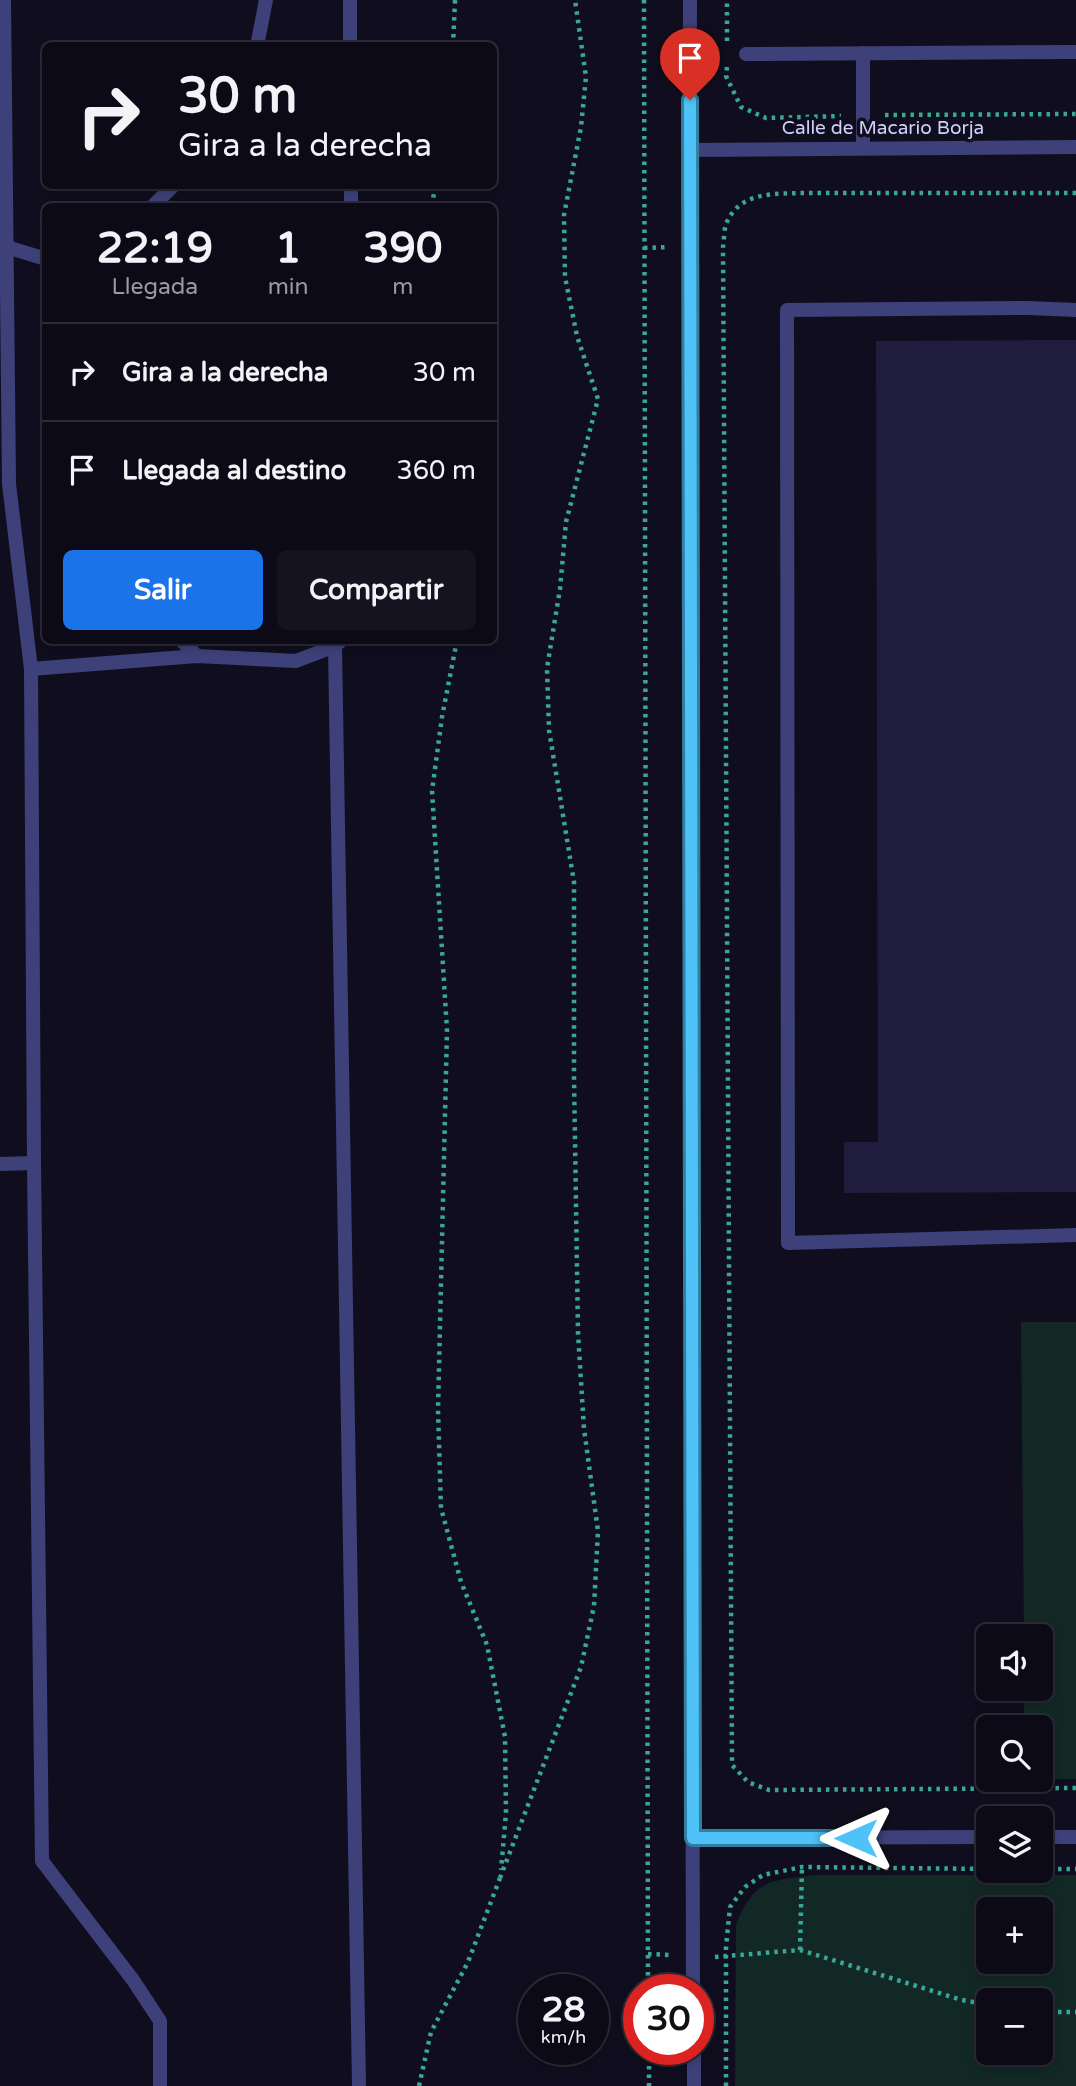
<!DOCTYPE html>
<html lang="es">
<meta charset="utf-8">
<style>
:root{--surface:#0c0a16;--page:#15131f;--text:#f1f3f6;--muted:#9a9aa1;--line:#2c2b35;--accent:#1a73e8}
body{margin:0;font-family:"Varela Round",sans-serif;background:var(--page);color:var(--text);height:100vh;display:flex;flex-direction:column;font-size:26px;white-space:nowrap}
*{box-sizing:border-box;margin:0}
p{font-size:23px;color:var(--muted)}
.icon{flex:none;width:38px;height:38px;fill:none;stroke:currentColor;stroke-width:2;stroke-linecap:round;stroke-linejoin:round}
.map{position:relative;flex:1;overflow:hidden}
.drawer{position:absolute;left:42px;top:203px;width:455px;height:441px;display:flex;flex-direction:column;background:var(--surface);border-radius:10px;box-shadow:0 4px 10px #0003,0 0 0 2px var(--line)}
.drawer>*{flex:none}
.hud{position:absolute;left:42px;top:42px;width:455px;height:147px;border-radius:10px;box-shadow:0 4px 10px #0003,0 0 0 2px var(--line);background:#0c0a16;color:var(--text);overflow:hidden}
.controls{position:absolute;left:976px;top:1624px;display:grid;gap:14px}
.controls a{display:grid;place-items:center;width:77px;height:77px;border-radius:10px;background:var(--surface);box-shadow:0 4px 10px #0003,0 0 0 2px var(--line);font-size:35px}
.speed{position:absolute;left:518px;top:1974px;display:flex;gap:14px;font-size:35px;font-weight:700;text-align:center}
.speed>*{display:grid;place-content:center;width:91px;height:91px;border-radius:50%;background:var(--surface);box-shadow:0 4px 10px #0003,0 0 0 2px var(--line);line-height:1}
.speed small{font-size:18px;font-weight:400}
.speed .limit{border:10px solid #d22;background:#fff;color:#111}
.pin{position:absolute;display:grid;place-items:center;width:60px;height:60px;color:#fff;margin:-72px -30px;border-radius:50% 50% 50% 0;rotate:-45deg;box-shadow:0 0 7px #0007}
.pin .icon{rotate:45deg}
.me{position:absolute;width:77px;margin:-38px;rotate:270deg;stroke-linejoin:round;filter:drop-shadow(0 0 5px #0008)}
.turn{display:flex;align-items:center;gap:24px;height:147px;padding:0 21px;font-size:32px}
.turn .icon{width:91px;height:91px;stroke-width:2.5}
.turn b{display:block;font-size:49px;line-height:60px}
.eta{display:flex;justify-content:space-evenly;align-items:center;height:119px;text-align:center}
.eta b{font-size:42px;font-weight:700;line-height:49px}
.action{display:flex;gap:14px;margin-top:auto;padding:14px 21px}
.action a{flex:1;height:80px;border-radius:10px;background:var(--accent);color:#fff;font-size:28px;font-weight:700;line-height:80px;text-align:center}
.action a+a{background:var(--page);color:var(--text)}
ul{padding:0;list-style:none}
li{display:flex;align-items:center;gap:21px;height:98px;padding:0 21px;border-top:2px solid var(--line)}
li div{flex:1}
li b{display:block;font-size:26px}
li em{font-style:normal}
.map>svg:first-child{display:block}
.green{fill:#122825;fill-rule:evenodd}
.building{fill:#201c3e}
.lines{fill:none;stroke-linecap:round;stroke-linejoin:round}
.path{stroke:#39a696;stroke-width:4.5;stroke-dasharray:3.5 5;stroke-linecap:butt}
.service{stroke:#3e4179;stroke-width:14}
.minor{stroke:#3e4179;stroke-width:14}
.route-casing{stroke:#337fa1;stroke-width:18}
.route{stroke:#4fc3f7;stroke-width:12}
.labels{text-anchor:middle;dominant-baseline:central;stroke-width:7;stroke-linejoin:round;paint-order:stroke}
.street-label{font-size:19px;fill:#d1d0fb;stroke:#100e1e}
</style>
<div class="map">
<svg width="1076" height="2086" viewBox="0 0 1076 2086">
<rect width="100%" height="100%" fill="#100e1e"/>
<g class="green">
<path d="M1021,1322H1076V1779H1041V1727H1024V1689H1041V1636H1024Z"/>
<path d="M813,1875H1076V2086H735L736,1925C754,1880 768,1881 813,1875ZM989,1909H1041V1962H989ZM989,2000H1041V2053H989Z"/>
</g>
<path class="building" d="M1076,340V1192L844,1193V1142H878L876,341Z"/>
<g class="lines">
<g class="path">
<path d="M644,0L648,1990"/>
<path d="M727,41V0"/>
<path d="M453,46L455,0"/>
<path d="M727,67L726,76L741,107L766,118L841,116"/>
<path d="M885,115L1076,114"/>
<path d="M1076,193H800C772,194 739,192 726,224C724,230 724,240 723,247L732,1765L748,1782L769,1790L1076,1788"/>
<path d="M432,206L435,186"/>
<path d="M644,248L668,247"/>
<path d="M457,640L442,717L432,791L447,1030L438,1410L441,1508L461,1582L487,1645L505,1737L506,1813L501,1870"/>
<path d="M1041,1869H1076"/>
<path d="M500,1878L581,1667L594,1606L598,1531L584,1429L578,1333L574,1076V882L549,730L547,668L560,589L566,522L598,399L577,336L565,277L564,215L581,127L586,77L575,0"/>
<path d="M800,1950L802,1867"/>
<path d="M648,1954L671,1955"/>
<path d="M715,1957L800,1950L962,2000L989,2005"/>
<path d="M1041,2012H1076"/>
<path d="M649,2049V2086"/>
<path d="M419,2086L431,2032L468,1962L500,1878"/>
<path d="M726,2086V1947L730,1907L745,1887L763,1875L802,1867L989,1869"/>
</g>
<g class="service">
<path d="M4,0L9,484L31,669L34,1163L42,1861L133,1980L160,2021V2086"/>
<path d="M257,46L266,0"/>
<path d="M746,54L1076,52"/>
<path d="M863,148V53"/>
<path d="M153,206L173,186"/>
<path d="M0,245L46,259"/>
<path d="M1076,310L1028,308L787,310L788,1243L1076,1235"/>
<path d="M181,640L197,656"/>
<path d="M335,646L359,2086"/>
<path d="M0,1164L34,1163"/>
</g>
<g class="minor">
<path d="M350,0V46"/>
<path d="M690,0L689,247L693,1990"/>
<path d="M690,150L1076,147"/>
<path d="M351,186V206"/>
<path d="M31,669L197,656L296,661L335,646L342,640"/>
<path d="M1041,1837H1076"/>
<path d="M693,1838L989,1837"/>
<path d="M694,2049V2086"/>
</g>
</g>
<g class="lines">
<defs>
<path id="route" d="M690,100L693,1838H856"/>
</defs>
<use href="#route" class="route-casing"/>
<use href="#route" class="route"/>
</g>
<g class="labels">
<g class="street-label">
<text x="883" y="128">Calle de Macario Borja</text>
</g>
</g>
</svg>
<div class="controls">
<a><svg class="icon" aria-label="sound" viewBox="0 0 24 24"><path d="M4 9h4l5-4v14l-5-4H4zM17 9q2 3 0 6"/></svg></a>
<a><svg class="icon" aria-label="search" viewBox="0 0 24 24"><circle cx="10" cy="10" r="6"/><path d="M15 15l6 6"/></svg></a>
<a><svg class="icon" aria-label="layers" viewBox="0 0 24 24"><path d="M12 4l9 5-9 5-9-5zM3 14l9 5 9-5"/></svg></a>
<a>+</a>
<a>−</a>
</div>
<div class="speed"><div>28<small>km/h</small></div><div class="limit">30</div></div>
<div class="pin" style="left:690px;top:100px;background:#d93025"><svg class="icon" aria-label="arrive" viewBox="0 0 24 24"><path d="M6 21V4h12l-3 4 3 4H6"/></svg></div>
<svg class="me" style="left:856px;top:1838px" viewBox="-20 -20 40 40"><path d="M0-17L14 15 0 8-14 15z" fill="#4fc3f7" stroke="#fff" stroke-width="4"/></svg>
<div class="hud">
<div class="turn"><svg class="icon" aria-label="right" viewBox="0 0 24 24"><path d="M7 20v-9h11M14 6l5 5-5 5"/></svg><div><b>30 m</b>Gira a la derecha</div></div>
</div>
<section class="drawer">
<div class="eta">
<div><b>22:19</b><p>Llegada</p></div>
<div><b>1</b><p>min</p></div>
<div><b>390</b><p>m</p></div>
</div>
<ul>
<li><svg class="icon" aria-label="right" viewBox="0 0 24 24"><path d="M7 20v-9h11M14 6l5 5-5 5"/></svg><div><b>Gira a la derecha</b></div><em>30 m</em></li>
<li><svg class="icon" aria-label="arrive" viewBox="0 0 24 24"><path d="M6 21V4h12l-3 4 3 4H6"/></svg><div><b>Llegada al destino</b></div><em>360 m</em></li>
</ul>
<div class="action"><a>Salir</a><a>Compartir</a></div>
</section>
</div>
